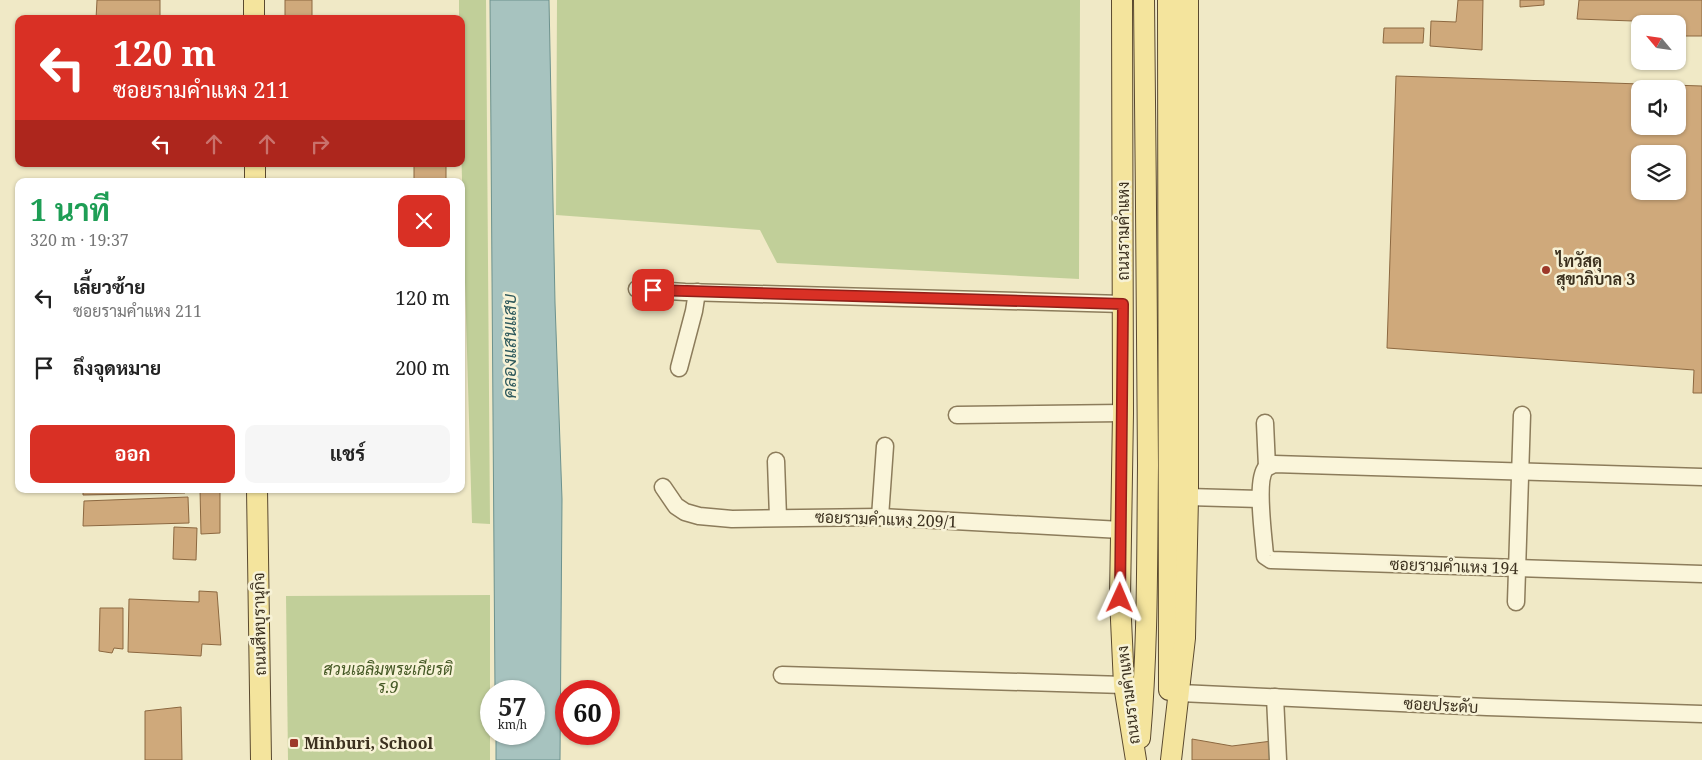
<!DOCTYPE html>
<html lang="th">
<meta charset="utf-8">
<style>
:root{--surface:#fff;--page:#f6f6f6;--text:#222;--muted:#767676;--accent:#d93025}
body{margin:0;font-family:"Noto Serif",Sarabun,serif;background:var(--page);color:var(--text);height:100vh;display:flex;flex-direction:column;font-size:19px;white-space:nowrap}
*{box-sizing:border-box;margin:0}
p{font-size:16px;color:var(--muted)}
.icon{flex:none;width:28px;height:28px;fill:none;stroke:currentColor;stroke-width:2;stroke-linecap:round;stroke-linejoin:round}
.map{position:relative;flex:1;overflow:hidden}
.details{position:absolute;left:15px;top:178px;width:450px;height:315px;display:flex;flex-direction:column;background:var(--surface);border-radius:10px;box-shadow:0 1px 4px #0004}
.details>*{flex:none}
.guide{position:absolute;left:15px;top:15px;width:450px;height:152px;border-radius:10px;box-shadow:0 1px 4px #0004;background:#d93025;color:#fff;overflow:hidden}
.needle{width:32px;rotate:299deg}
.tools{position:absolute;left:1631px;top:15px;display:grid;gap:10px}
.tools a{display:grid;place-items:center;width:55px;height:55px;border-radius:10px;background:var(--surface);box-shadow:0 1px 4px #0004;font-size:25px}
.speed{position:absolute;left:480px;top:680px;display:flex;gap:10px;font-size:25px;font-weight:700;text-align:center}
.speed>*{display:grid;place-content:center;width:65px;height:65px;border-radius:50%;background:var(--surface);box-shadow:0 1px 4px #0004;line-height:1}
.speed small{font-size:12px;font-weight:400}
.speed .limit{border:8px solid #d22;background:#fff;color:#111}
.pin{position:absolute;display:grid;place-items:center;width:42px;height:42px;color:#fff;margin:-21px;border-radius:10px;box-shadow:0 2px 8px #0006}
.me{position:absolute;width:55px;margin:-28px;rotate:1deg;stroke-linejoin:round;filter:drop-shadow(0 0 4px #0008)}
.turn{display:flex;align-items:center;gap:18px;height:105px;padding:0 15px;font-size:22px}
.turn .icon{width:65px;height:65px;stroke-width:2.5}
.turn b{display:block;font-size:35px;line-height:42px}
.lanes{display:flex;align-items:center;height:48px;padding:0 15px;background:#0003;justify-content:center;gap:25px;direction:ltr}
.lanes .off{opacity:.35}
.round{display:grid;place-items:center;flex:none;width:52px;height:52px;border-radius:10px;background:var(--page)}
.overview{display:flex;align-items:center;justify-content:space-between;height:85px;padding:0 15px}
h1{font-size:30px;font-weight:700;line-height:38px;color:#1e9e55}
.button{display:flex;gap:10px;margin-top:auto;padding:10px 15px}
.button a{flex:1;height:58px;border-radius:10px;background:var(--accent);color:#fff;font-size:20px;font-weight:700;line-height:58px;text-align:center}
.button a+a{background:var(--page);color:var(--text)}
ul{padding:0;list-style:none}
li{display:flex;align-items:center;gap:15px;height:70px;padding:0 15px}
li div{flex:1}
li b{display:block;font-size:19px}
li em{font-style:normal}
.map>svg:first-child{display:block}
.green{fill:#c1cf99}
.water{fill:#a7c3bf;stroke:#6d928e}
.building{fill:#cfa97b;stroke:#8c6840;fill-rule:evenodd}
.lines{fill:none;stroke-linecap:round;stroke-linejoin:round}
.minor-casing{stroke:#8c7c5b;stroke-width:19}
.major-casing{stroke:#5a492f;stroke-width:22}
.minor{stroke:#faf5da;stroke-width:16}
.major{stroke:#f4e49d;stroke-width:20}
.route-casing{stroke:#8d1f18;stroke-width:12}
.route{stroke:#d93025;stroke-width:9}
.poi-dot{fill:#9d3829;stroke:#f7f2d6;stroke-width:2}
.labels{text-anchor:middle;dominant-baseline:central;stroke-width:5;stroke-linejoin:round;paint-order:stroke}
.street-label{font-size:16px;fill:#3c311f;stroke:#f7f2d6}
.poi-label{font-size:16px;font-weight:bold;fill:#3c311f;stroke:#f7f2d6;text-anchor:start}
.park-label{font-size:16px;font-style:italic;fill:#455925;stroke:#f7f2d6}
.water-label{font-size:18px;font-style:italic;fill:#2e595c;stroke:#f7f2d6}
</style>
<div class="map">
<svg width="1702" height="760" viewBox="0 0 1702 760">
<rect width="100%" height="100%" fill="#f0e9c6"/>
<g class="green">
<path d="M459,0H486L490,524L472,523L461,144V19H459Z"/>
<path d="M557,0H1080L1079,279L777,263L760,230L556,215Z"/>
<path d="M490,595V760H288L286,596Z"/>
</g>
<path class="water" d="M490,0H549L555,303L562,499L560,760H496V734H534V691H495Z"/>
<g class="building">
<path d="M97,0H160V19H96Z"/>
<rect x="285" y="0" width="27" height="19"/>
<path d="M1458,0H1483L1482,50L1430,46L1431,21L1456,22Z"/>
<path d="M1520,0H1544V5L1520,7Z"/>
<path d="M1579,0H1702V36H1678V24H1640V35H1633V21L1577,19Z"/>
<path d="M1384,28H1424L1423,43H1383Z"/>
<path d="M1396,76L1702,86V393H1693L1694,370L1387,348ZM1640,89H1678V126H1640ZM1640,154H1678V191H1640Z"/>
<rect x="414" y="164" width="32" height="17"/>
<path d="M83,489H185V493L83,495Z"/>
<path d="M200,489H220V533L201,534Z"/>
<path d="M188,497L189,523L83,526L84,501Z"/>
<path d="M174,527L197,528L196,560L173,559Z"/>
<path d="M199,591L217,592L221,645L202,644L201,656L128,652L129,599L199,602Z"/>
<path d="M100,608H123V649L114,648L112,653L99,651Z"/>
<path d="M181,707L182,760H145V711Z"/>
<path d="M1192,739L1232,746L1272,741V760H1192Z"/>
</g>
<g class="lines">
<defs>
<g id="minor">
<path d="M637,289L685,292L1123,304"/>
<path d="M679,368L694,311L697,292"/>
<path d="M957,415L1123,413"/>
<path d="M1265,423L1267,467"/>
<path d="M776,461L778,517"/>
<path d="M1702,477L1274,464C1272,465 1268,467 1266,468C1255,480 1264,539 1265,556L1271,560L1702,574"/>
<path d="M663,487L676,506L685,512L699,516L732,519L880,517L1121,530"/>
<path d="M1188,497L1260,499"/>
<path d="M880,517L885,446"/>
<path d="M1516,602L1522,415"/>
<path d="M782,675L1124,685"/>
<path d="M1180,693L1487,707L1702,714"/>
<path d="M1275,697L1278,760"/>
</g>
<g id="major">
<path d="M254,0V19"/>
<path d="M1122,0L1123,413L1120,598L1124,685L1136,760"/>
<path d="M1168,0L1169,690"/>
<path d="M255,181V164"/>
<path d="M257,489L261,760"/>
<path d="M1140,738C1148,647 1147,556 1148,465C1148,310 1145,155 1144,0"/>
<path d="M1171,760L1185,638L1188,497V0"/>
</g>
</defs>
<use href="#minor" class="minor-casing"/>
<use href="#major" class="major-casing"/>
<use href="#minor" class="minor"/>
<use href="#major" class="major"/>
</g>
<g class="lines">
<defs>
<path id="route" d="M653,290L1123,304L1120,598"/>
</defs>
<use href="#route" class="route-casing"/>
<use href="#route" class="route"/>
</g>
<g class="poi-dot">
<circle cx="1546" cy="270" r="5"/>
<rect x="289" y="738" width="10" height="10" rx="2.5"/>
</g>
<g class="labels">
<g class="street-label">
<text transform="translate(1123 231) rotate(-90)">ถนนรามคำแหง</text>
<text transform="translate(886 519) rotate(2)">ซอยรามคำแหง 209/1</text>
<text transform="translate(1454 566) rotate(2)">ซอยรามคำแหง 194</text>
<text transform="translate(259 624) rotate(-91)">ถนนสีหบุรานุกิจ</text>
<text transform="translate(1128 695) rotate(-97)">ถนนรามคำแหง</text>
<text transform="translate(1441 705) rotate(3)">ซอยประดับ</text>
</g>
<g class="poi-label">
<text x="1556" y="261">ไทวัสดุ<tspan x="1556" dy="18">สุขาภิบาล 3</tspan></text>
<text x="304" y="743">Minburi, School</text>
</g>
<g class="park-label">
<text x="388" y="669">สวนเฉลิมพระเกียรติ<tspan x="388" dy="18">ร.9</tspan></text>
</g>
<g class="water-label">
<text transform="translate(509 346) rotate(-90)">คลองแสนแสบ</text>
</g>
</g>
</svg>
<div class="tools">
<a><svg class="needle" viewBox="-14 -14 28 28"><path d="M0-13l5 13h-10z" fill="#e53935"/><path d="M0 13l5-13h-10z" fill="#767676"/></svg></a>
<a><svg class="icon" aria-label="sound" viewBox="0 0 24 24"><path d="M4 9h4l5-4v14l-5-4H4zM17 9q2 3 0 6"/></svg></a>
<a><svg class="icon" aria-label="layers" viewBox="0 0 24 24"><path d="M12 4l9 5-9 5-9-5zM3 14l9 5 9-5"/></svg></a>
</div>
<div class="speed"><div>57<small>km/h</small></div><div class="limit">60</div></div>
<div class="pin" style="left:653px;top:290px;background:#d93025"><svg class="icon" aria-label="arrive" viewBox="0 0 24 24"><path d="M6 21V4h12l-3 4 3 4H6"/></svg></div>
<svg class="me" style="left:1120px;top:598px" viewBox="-20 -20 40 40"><path d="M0-17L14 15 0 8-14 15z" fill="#d93025" stroke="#fff" stroke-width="4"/></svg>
<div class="guide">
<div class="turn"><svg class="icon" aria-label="left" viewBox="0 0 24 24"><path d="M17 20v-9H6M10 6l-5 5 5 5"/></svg><div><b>120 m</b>ซอยรามคำแหง 211</div></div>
<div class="lanes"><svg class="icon" aria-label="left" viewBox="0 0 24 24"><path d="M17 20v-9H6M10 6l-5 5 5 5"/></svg><svg class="icon off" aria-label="ahead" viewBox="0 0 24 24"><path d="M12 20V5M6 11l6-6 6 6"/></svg><svg class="icon off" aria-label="ahead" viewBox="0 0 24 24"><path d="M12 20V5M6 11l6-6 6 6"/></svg><svg class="icon off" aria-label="right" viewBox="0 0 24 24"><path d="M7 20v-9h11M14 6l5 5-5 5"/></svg></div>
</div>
<section class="details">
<div class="overview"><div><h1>1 นาที</h1><p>320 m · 19:37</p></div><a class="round" style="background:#d93025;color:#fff"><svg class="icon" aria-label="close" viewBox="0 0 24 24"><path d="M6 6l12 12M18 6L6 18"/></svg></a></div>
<ul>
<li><svg class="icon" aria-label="left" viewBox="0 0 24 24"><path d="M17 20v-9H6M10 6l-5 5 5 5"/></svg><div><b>เลี้ยวซ้าย</b><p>ซอยรามคำแหง 211</p></div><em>120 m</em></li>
<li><svg class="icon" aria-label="arrive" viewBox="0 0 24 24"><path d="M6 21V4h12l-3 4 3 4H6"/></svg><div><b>ถึงจุดหมาย</b></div><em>200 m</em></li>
</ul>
<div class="button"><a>ออก</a><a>แชร์</a></div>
</section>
</div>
